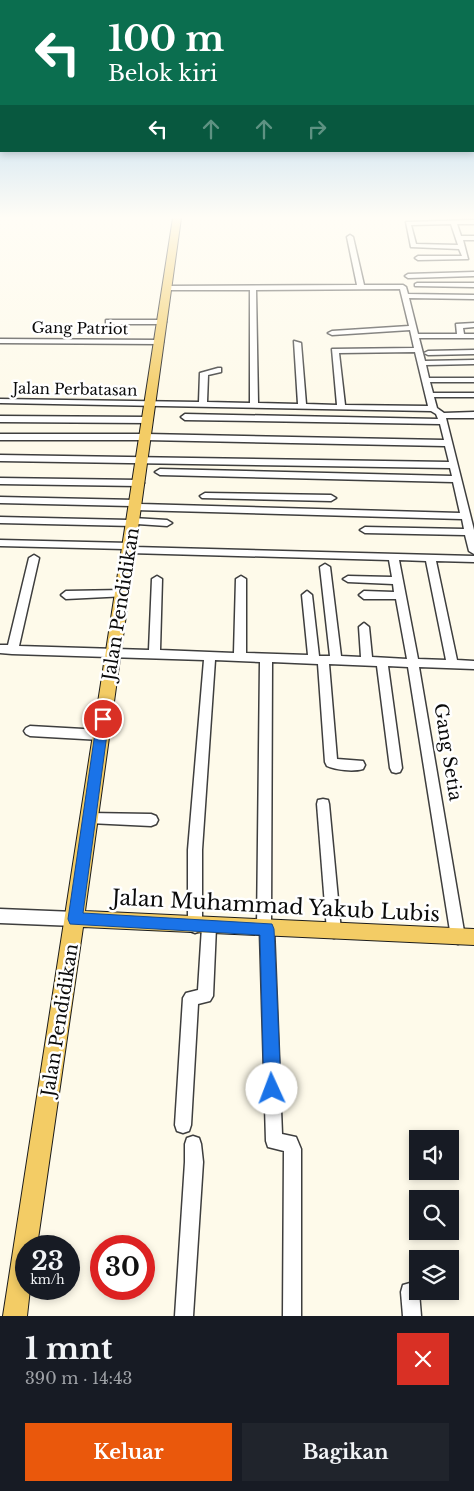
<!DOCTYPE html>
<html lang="id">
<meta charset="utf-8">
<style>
:root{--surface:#171b24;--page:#20242c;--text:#f1f3f6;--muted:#9ea1a6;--accent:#ea580c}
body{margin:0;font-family:"Libre Baskerville",serif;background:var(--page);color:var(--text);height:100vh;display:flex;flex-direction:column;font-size:19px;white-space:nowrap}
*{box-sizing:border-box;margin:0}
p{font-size:16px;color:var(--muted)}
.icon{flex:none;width:28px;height:28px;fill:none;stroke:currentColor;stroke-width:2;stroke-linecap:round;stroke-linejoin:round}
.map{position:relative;height:1316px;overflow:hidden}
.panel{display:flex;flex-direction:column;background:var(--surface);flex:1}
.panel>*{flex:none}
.hud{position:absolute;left:0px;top:0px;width:475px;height:152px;box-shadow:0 2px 8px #0003;background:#0b6e4f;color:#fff;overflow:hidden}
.controls{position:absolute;left:409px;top:1130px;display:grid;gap:10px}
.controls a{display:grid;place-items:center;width:50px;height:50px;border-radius:0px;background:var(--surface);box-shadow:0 2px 8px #0003;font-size:25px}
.speed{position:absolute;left:15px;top:1235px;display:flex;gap:10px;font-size:25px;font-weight:700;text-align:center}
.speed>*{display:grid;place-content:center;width:65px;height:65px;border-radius:50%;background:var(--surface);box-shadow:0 2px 8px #0003;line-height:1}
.speed small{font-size:12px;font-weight:400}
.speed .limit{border:8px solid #d22;background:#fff;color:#111}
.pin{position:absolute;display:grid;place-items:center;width:42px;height:42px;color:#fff;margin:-21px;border:2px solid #fff;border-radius:50%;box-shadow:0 1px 5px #0007}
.me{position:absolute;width:55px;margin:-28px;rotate:358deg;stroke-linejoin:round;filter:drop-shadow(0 0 4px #0008)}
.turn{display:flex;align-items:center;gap:18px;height:105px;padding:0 25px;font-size:22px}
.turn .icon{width:65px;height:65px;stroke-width:2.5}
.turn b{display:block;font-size:35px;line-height:42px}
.lanes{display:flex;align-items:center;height:48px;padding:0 25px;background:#0003;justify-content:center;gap:25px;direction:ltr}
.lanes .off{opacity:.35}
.round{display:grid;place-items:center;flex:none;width:52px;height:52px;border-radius:0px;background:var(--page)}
.overview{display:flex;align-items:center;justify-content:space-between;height:85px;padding:0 25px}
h1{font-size:30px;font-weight:800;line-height:38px}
.cta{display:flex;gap:10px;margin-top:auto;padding:10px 25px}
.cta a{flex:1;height:58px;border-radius:0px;background:var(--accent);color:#fff;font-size:20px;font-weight:800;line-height:58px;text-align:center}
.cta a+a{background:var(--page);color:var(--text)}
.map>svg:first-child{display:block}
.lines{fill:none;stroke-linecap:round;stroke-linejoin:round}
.minor-casing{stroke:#3e3e3e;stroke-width:3}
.major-casing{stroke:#1c1c1c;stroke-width:2}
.minor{fill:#fff;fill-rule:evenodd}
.major{fill:#f3cc65;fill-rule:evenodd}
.route{fill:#1a73e8;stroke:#114b97}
.labels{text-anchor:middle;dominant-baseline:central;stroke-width:5;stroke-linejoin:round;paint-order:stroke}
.far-street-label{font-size:15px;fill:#0b0b0b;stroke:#fff}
.street-label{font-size:18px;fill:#0b0b0b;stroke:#fff}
.near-street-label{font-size:21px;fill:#0b0b0b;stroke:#fff}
</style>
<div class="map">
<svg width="474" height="1316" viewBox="0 0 474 1316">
<rect width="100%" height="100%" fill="#fefaea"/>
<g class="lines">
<defs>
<g id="minor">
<path d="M474,220V224H457L461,236H474V240H463L468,259L418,260L415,258L418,256H462L459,249L411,247L406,222ZM451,224L458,245L416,244L411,225Z"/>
<path d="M350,235L353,237L364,285H403L406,287L408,294L474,295V299L409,298L418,334H457L456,324L474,323V327L463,328L464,334H474V338H419L425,361L474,360V364L426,365L429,378H474V382H430L433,393H474V397H434L437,408L444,413L474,412V418H446L474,530V554L469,551L465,535L365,533L360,530L365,527L464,529L462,519L135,510L132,509L131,506L0,503V497L136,500L139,501L140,504L460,513L453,482L160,475L155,472L160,469L452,476L450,468L0,461V455L449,462L445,446L146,440H0V434H146L444,440L440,424L185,420L181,417L185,414L438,419L436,414L431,411L0,403V399L199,402L200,373L218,368H221V372L208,375L207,402L250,403V290H167L164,288L167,286L357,285L347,237ZM400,289L409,326L332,331L328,333L332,335L410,330L414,348L332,349L337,405L306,404L301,343L294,341L298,404L258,403L256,290ZM415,352L428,406L345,405L339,353Z"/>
<path d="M474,272V276L408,278L405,276L408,274Z"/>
<path d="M417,283H474V287L415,286V284Z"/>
<path d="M106,320H162L166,322L162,324H106Z"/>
<path d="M0,339L159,340L163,342L159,344L0,343Z"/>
<path d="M474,350V354L428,355L424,353L428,351Z"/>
<path d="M0,416L148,417L152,420L148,423L0,422Z"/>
<path d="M0,478L139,480L144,483L139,486L0,484Z"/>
<path d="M205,493L331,495L336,498L331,501L202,498L200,496Z"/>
<path d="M0,517L129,520L133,518L167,520L172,523L167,526L137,524L133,526L0,523Z"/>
<path d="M0,540L130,543L134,544V547L474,556V562L436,561L457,660L474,661V669L419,667L465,937L463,942L458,944L453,942L451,937L408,667L388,666L402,768L400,772L396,773L392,772L390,768L377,666L329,664L337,759L363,761L365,765L363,769C353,772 336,770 327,766L325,762L318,664L272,662L271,924L274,929L282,1134L296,1137L301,1149V1316H283L284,1151L268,1147L266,1141L260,933L257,928L260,662L215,660L202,850V926L200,931L195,933L190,931L188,926V850L204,660L12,654L0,653V645H8L29,558L34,555L39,558L19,646L149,650L152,579L157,576L162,579L160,650L234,653L236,579L241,576L246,579V653L308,655L302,595L307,591L312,595L319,656H330L320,567L325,564L330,567L341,656L361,657L359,627L364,623L369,627L372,657L407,659L396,599H364L359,595L364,591L394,592L393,584L348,582L343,579L348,576L392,577L389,560L129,553L125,552V549L0,546ZM399,560L426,561L446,660L418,659Z"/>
<path d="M123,590L128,594L127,596L66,599L61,595L66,591Z"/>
<path d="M30,726L101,730L105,732L107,735L105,738L101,740L30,736L26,734L24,731L26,728Z"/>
<path d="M323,799L328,800L329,804L341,931L339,936L334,938L329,936L327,931L317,804L318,800Z"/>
<path d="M89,813L151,814L156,816L158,820L156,824L151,826L89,823L84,822L82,818L84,814Z"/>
<path d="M0,909L75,912L80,914L82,919L80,924L75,926L0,923Z"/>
<path d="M209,920L214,922L216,927L213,996L210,1001L198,1004L191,1125L189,1131L183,1133L177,1131L175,1125L183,998L186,993L198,990L202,927L204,922Z"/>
<path d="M193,1136L199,1138L201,1144L203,1162L193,1316H175L185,1162V1144L187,1138Z"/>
<path d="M410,1283L417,1285L419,1292L421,1316H403L401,1292L403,1285Z"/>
</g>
<path id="major" d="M173,218H181L85,911L474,929V945L83,927L37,1246H26V1289H30L27,1316H3Z"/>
</defs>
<use href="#minor" class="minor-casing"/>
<use href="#major" class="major-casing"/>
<use href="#minor" class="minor"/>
<use href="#major" class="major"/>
</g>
<linearGradient id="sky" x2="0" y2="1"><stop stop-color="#92c4ec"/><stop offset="0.54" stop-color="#fffdf6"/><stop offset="1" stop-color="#fffdf6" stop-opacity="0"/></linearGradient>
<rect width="474" height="403" fill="url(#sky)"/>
<path class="route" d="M103,714L109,719L83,913L272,924L274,929L281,1089L278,1095L272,1097L267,1095L264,1089L260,935L70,924L68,919L97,719Z"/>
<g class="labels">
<g class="far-street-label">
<text transform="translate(80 328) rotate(1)">Gang Patriot</text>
<text transform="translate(75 389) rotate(1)">Jalan Perbatasan</text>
</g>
<g class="street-label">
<text transform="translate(121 604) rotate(-81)">Jalan Pendidikan</text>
<text transform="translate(448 752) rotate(81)">Gang Setia</text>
<text transform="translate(60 1020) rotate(-81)">Jalan Pendidikan</text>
</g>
<g class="near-street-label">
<text transform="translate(276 906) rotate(3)">Jalan Muhammad Yakub Lubis</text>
</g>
</g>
</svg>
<div class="controls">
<a><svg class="icon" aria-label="sound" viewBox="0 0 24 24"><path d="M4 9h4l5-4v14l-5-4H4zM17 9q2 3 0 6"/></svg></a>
<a><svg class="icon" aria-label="search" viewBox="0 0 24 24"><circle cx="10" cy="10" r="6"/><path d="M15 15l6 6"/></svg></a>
<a><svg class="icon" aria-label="layers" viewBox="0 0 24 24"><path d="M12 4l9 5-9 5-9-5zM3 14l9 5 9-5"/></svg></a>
</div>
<div class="speed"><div>23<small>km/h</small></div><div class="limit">30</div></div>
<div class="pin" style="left:103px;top:719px;background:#d93025"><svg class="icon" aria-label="arrive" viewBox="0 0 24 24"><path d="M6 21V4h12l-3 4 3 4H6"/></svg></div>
<svg class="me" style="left:272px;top:1089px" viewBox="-20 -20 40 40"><circle r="19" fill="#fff"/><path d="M0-13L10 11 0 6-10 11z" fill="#1a73e8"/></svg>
<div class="hud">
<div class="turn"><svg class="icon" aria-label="left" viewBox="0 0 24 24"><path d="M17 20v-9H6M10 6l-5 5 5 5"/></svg><div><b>100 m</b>Belok kiri</div></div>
<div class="lanes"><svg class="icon" aria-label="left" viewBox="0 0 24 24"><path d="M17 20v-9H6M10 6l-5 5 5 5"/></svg><svg class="icon off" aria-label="ahead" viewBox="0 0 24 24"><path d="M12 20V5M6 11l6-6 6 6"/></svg><svg class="icon off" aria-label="ahead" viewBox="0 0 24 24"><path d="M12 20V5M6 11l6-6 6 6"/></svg><svg class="icon off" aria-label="right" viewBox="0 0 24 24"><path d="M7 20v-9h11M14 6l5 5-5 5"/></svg></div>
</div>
</div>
<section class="panel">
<div class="overview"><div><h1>1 mnt</h1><p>390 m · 14:43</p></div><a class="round" style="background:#d93025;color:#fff"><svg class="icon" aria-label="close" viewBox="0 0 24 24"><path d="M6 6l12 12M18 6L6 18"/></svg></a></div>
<div class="cta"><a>Keluar</a><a>Bagikan</a></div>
</section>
